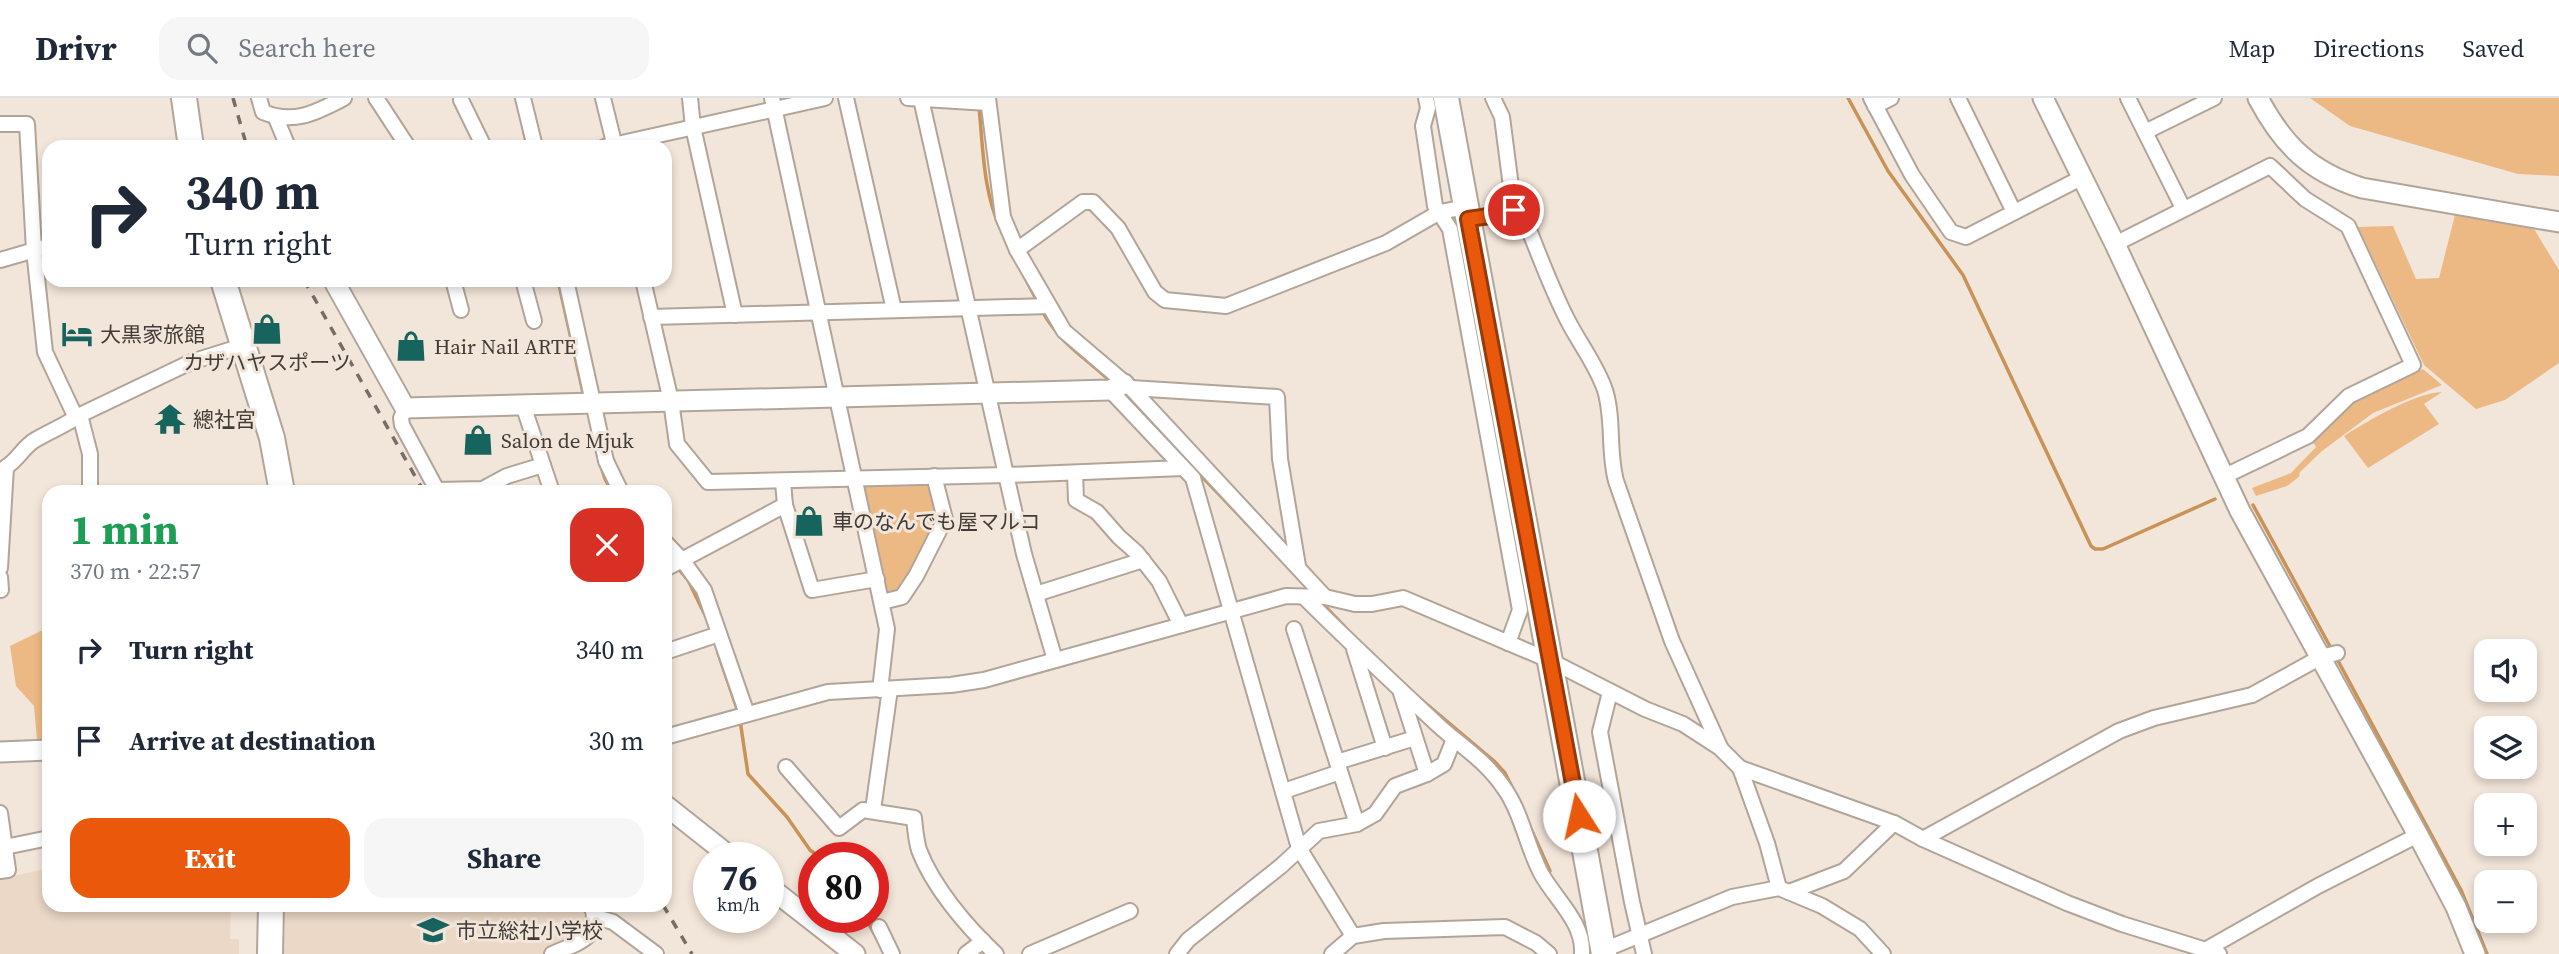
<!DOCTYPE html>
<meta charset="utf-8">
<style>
:root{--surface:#fff;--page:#f6f6f7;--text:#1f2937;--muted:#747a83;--line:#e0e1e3;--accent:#ea580c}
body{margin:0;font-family:"Source Serif 4","Noto Sans JP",serif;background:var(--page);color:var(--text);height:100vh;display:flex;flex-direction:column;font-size:26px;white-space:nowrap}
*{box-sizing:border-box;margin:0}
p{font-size:23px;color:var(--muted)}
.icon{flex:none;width:38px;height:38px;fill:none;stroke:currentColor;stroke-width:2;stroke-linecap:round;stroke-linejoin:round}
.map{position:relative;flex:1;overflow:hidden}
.side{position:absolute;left:42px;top:387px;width:630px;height:427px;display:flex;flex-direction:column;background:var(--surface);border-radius:21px;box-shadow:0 4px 10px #0003}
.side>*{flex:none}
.top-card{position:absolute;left:42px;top:42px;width:630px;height:147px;border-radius:21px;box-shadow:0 4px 10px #0003;background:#fff;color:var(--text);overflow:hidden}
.fabs{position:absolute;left:2474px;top:541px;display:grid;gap:14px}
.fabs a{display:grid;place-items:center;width:63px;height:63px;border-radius:14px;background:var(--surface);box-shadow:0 4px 10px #0003;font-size:35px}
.speed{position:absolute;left:693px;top:744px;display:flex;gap:14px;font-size:35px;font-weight:700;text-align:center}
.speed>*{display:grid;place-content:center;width:91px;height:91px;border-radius:50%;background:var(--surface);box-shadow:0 4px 10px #0003;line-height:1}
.speed small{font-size:18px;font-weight:400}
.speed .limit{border:10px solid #d22;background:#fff;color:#111}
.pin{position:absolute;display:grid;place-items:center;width:60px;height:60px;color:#fff;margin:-30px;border:4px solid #fff;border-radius:50%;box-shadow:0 2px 7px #0007}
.me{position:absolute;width:77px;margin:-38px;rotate:350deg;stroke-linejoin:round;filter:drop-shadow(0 0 5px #0008)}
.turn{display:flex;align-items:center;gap:24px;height:147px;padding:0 28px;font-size:32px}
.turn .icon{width:91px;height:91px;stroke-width:2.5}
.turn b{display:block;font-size:49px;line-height:60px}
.round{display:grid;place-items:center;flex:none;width:74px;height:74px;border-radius:21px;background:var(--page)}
.overview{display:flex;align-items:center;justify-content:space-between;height:119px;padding:0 28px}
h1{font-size:42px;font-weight:700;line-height:52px;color:#1e9e55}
.primary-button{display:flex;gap:14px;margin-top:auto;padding:14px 28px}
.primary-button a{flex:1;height:80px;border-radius:21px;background:var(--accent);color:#fff;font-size:28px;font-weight:700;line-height:80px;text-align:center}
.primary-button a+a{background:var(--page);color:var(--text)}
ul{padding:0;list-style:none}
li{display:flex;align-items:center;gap:21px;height:91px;padding:0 28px}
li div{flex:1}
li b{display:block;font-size:26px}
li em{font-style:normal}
header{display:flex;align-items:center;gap:42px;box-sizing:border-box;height:98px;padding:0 35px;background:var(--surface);border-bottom:2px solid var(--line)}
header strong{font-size:33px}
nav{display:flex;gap:38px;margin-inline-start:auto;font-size:24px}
.search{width:490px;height:63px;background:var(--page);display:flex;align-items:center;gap:18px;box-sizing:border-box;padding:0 24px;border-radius:21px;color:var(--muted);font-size:26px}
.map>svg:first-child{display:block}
.built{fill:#ebd8c6}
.green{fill:#ecb985}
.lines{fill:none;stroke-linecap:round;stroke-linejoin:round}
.stream{stroke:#c99257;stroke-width:3.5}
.street-casing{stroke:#b1a599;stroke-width:18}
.secondary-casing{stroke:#b1a599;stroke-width:23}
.highway-casing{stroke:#b1a599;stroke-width:28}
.street{stroke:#fff;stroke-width:14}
.secondary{stroke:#fff;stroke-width:19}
.highway{stroke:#fff;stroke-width:24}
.rail{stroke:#756d66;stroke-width:3.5;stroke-dasharray:9 9;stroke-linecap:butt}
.route-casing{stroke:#983908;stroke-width:18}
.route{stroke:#ea580c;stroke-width:12}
.labels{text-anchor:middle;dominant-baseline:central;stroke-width:6;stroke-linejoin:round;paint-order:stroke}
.poi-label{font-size:21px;fill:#413c37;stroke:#f2e5d9;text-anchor:start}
</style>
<header>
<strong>Drivr</strong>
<div class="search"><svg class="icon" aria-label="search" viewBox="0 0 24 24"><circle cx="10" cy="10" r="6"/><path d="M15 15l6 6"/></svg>Search here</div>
<nav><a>Map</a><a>Directions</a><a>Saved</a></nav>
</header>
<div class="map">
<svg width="2559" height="856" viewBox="0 0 2559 856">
<rect width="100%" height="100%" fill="#f2e5d9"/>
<g class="built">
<path d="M49,770V807H231L230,841H239V856H0V775L18,777Z"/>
<path d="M285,807H584L587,814L586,821L581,828L582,836L542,856H284Z"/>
</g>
<g class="green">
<path d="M2310,0H2559V78L2518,76L2350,28Z"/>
<path d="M2456,113L2531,126L2559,172V265L2505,302L2476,311L2424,267L2358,129L2393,128L2416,181L2439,180Z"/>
<path d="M2423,271L2442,287L2373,315L2322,353L2300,374L2299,379L2287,388L2256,398L2252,390L2291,375L2316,349L2312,342L2353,303Z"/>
<path d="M2442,294L2424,306L2439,326L2368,370L2344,338C2368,323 2414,295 2442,294Z"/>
<path d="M930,386L940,422L901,495L884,496L863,393L867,388Z"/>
<path d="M49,529V643L37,642L34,608L16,588L10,548Z"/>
</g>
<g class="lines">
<g class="stream">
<path d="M1848,0L1888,73L1963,177L2091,448L2095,451H2103L2215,401"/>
<path d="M979,9C983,49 983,95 1001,132"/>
<path d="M523,29L527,49"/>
<path d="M1023,176L1037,203"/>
<path d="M558,182L584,299"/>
<path d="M1042,213C1062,248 1084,258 1112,285"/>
<path d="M1122,295L1255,434"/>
<path d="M600,365L605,381L612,394"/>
<path d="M2253,407L2332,552"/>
<path d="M676,468L688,482L704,515"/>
<path d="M1320,503L1346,530"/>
<path d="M718,555L738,614"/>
<path d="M2336,559L2461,792L2487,856"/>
<path d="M1417,598L1494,663L1505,675L1512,689"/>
<path d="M740,622L748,676L787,719L810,752L821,760"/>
<path d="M1527,722L1550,773"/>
<path d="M865,819L877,841"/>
</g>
<defs>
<g id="street">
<path d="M259,0L263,14C294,27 317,14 344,0"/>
<path d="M376,0L408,49"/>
<path d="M523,0L535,49"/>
<path d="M603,0L615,49"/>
<path d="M690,0L693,29L735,217"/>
<path d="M772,0L887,531L880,592"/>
<path d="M846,0L894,212"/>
<path d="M908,0L988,5"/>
<path d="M988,0L1003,119L1017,152L1064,233L1131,290L1325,499"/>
<path d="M1426,0L1428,10L1423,28L1435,108L1450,131L1520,512L1508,545"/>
<path d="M1493,0L1502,19L1514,112"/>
<path d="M1871,0L1912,77L1951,134L1966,139L2083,79"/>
<path d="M1958,0L2014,114"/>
<path d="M2128,0L2183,110"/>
<path d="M921,1L1024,456L1055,562"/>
<path d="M461,2L484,49"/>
<path d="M1875,8L1891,0"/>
<path d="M276,20L288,49"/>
<path d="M0,26H27L34,152L45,254L76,320"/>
<path d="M2145,34L2214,0"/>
<path d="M604,49L825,0"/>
<path d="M1468,121L1521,112C1536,148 1549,186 1567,221C1579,245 1596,266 1605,292C1614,321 1608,353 1616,383L1672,543L1720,649"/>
<path d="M2115,146L2270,68L2305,101L2348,128L2413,267L2349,298L2308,338L2225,378"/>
<path d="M1017,152L1083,104H1093L1118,130L1155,194L1165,202L1226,208L1386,145L1440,114L1466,109"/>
<path d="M0,162L49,148"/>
<path d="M453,182L461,212"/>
<path d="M523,182L534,223"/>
<path d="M566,182L606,363L621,394"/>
<path d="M643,182L671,303L677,346L708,384L1007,377L1183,370"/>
<path d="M651,219L1049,208"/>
<path d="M1131,290L1277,299L1280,361L1298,468"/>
<path d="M1110,292L1193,380L1299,750L1353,838"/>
<path d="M523,307L552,394"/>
<path d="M405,310L401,320L402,327L437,392L483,391L507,378L543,367"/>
<path d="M1075,375L1076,402L1097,414L1119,439L1137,455L1159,483L1181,527"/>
<path d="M783,384L785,407L812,492L877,481"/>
<path d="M90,394V356L80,317L191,264L242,248"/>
<path d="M665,444L683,463L704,492L747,616"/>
<path d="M0,470L6,369C18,362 23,349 35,342C50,333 66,327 80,317"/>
<path d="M665,471L785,407"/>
<path d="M0,479L1,492"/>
<path d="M1036,496L1143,462"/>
<path d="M1304,499C1348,543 1393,585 1439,628C1462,649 1486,663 1504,690C1522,715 1527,750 1542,777C1557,803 1584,825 1582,856"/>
<path d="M882,504L902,499L916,478L945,421L934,378"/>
<path d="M1294,531L1357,726"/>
<path d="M1354,551L1385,650"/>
<path d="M665,554L719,536"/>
<path d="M1610,594L1600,634L1632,804L1644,856"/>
<path d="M1401,595L1427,676"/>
<path d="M665,639L828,594L951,587L984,582L1286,498L1325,499L1355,506H1372L1403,500L1551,563L1645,611L1683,626L1720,650L1740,670L1767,745L1779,790"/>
<path d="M1337,664L1415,640"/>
<path d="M786,669L839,730L863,712L914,720C915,730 916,742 919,752C933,789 967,829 996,856"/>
<path d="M1740,670L1894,725L1923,741L2067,805L2122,826L2219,856"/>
<path d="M1284,693L1340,674"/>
<path d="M873,712L890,591"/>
<path d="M0,715L8,772L0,773"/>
<path d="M1923,741L2119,633L2154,620L2252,597L2321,559L2337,555"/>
<path d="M5,749L49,740"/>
<path d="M1789,794L1844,773L1894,725"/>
<path d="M596,819L613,824L656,856"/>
<path d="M879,829L892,856"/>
<path d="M2205,852L2318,788L2418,737"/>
<path d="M1599,854L1732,799L1779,790L1822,808L1860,831L1883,856"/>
<path d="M552,856C577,845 604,840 591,807"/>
<path d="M966,856L983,843"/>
<path d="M1030,856L1130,813"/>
<path d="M1177,856L1188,842L1281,768L1319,733L1357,726L1375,716L1395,688L1427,676L1444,666L1454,641"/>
<path d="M1332,856L1353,838L1384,833L1505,829L1536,845L1549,856"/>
</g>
<g id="secondary">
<path d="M2043,0L2115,146L2240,413L2418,737L2456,809L2475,856"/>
<path d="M2258,0C2283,47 2310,74 2362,90L2559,124"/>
<path d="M335,185L405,310L1110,292L1124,286"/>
<path d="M0,654L49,652"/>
<path d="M665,707L732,760"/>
<path d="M768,788L855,856"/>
</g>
<g id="highway">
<path d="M184,0L191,49"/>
<path d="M1446,0L1604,856"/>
<path d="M223,182L272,340L282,394"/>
<path d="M270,856L271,807"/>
</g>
</defs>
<use href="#street" class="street-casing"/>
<use href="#secondary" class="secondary-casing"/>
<use href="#highway" class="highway-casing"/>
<use href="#street" class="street"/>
<use href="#secondary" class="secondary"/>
<use href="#highway" class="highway"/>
<g class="rail">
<path d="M233,0L247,49"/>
<path d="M304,182L424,394"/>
<path d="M663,807L692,856"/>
</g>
</g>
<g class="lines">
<defs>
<path id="route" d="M1514,112L1497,117L1468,121L1579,718"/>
</defs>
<use href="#route" class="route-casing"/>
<use href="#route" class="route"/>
</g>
<defs>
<symbol id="shop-bare" viewBox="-9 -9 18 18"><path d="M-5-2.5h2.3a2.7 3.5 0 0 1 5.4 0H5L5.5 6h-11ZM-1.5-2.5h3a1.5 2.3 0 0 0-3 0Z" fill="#17645e" stroke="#f2e5d9" stroke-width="2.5" paint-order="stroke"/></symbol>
<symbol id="hotel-bare" viewBox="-9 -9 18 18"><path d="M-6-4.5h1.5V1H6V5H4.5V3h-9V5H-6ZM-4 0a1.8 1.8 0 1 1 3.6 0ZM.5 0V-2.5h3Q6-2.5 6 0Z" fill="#17645e" stroke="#f2e5d9" stroke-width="2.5" paint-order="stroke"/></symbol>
<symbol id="temple-bare" viewBox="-9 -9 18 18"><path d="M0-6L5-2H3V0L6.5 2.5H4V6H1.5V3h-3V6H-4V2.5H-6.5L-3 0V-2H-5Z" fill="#17645e" stroke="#f2e5d9" stroke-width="2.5" paint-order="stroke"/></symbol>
<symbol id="school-bare" viewBox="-9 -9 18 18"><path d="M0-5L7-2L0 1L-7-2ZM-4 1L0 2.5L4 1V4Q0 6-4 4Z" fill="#17645e" stroke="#f2e5d9" stroke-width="2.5" paint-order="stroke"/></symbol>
</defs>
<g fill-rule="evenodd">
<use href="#shop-bare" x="245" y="209" width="44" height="44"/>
<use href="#hotel-bare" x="55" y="214" width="44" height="44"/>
<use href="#shop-bare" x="389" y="226" width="44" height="44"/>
<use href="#temple-bare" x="148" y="299" width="44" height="44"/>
<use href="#shop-bare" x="456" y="320" width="44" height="44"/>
<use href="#shop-bare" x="787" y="401" width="44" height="44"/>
<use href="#school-bare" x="411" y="810" width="44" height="44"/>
</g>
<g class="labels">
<g class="poi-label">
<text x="100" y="236">大黒家旅館</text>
<text x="434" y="248">Hair Nail ARTE</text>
<text x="267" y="264" text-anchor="middle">カザハヤスポーツ</text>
<text x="193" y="321">總社宮</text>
<text x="501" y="342">Salon de Mjuk</text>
<text x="832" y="423">車のなんでも屋マルコ</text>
<text x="456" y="832">市立総社小学校</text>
</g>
</g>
</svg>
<div class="fabs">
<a><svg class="icon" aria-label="sound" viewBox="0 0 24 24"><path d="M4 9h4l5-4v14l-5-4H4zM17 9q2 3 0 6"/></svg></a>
<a><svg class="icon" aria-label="layers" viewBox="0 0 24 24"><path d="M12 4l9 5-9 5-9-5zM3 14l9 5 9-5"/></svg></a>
<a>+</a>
<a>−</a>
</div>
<div class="speed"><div>76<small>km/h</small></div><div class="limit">80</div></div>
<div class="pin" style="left:1514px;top:112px;background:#d93025"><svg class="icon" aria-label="arrive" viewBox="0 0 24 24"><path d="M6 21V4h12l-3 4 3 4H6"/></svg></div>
<svg class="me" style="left:1579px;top:718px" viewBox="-20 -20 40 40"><circle r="19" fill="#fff"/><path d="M0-13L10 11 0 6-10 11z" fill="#ea580c"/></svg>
<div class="top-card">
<div class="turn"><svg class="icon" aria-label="right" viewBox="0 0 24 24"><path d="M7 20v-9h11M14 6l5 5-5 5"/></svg><div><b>340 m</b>Turn right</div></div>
</div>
<section class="side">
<div class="overview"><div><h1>1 min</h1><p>370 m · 22:57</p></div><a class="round" style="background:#d93025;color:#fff"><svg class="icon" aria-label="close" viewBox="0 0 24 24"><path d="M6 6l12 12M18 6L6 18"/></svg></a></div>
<ul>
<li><svg class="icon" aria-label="right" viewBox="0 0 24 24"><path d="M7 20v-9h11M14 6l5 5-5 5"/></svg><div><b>Turn right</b></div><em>340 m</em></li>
<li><svg class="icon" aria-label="arrive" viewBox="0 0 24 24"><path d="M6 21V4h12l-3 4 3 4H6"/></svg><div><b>Arrive at destination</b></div><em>30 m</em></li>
</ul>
<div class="primary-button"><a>Exit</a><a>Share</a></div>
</section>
</div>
